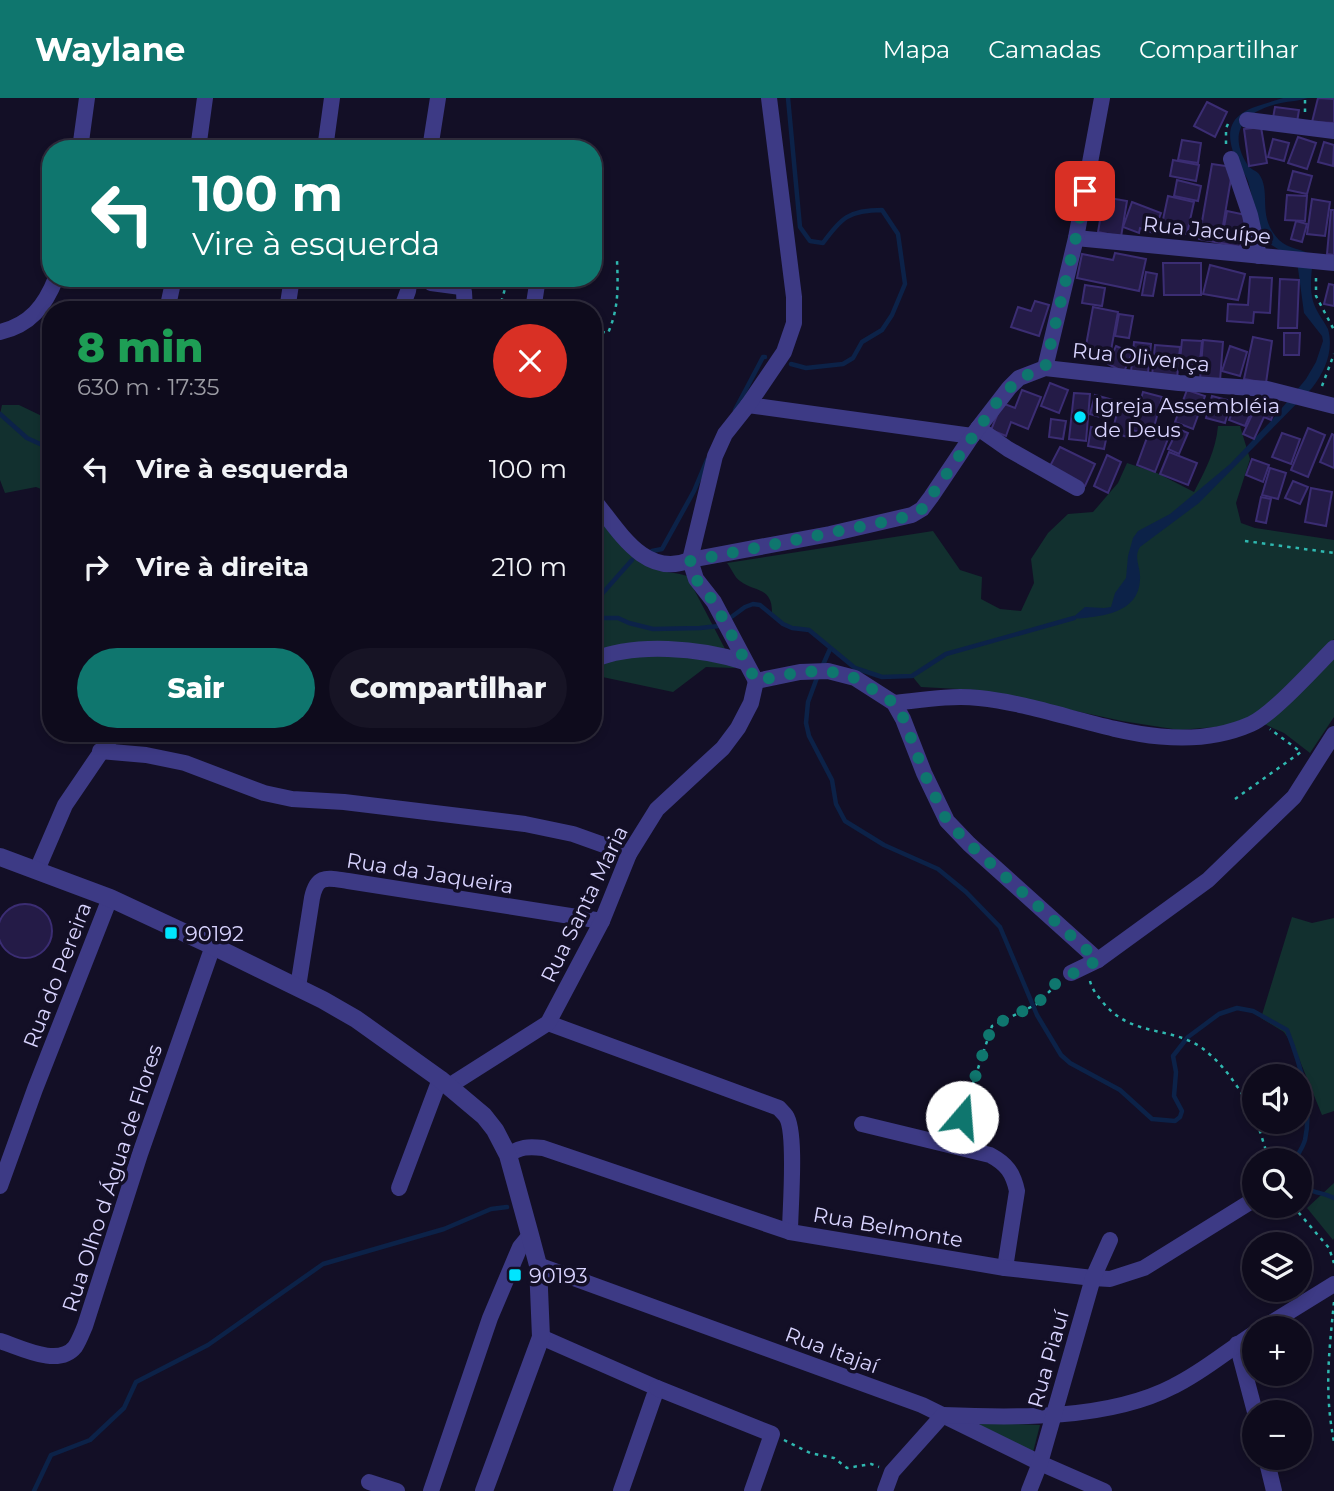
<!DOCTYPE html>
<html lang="pt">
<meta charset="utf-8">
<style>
:root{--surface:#0e0b1c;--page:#171425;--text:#f1f3f6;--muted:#9b9ba3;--line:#2e2b3b;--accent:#0f766e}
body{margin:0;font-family:Montserrat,sans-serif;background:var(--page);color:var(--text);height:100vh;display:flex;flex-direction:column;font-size:26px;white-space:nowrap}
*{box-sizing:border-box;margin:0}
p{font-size:23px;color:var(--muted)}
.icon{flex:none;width:38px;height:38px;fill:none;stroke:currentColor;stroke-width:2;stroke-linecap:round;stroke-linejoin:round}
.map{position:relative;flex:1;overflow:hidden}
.side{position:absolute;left:42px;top:203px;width:560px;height:441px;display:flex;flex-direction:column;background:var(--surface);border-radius:28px;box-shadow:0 4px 10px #0003,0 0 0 2px var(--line)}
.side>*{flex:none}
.hud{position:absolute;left:42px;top:42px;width:560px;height:147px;border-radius:28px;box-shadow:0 4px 10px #0003,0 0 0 2px var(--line);background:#0f766e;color:#fff;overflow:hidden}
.controls{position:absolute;left:1242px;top:966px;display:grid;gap:14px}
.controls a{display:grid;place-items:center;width:70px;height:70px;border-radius:50%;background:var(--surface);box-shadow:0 4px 10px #0003,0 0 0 2px var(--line);font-size:35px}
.pin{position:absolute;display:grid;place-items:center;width:60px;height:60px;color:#fff;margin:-30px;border-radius:14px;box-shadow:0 4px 10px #0006}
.me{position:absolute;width:77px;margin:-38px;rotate:18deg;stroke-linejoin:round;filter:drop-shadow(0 0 5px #0008)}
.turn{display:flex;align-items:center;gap:24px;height:147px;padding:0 35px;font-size:32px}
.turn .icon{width:91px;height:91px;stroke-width:2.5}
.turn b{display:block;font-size:49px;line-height:60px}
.round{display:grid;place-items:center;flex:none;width:74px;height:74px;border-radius:37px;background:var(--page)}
.summary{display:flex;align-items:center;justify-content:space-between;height:119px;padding:0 35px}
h1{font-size:42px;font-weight:800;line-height:52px;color:#1e9e55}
.primary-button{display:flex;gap:14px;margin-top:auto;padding:14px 35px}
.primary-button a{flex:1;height:80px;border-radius:42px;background:var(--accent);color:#fff;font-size:28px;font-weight:800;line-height:80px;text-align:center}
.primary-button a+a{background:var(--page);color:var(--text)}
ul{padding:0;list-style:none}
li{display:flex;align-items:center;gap:21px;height:98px;padding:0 35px}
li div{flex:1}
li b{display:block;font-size:26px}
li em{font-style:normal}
header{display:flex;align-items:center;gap:42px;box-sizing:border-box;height:98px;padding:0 35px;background:var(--accent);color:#fff}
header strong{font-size:33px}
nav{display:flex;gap:38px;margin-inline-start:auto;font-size:24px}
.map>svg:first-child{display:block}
.green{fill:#12302f}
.water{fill:#0c2248}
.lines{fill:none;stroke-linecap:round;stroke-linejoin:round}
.stream{stroke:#0c2248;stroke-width:4.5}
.building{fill:#241b47;stroke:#3b2d73;stroke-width:2}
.path{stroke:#2fb8b0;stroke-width:2.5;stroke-dasharray:3.5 5;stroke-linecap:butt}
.minor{stroke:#3d3a85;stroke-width:16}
.tertiary{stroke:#3d3a85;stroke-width:18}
.route{stroke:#0f766e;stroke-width:12;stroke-dasharray:0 21.6}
.poi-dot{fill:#00e5ff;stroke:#130f26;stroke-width:2.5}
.labels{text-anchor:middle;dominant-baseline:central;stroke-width:7;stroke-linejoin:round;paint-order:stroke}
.street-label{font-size:21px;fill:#d9d4ff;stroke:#130f26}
.poi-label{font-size:21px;fill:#d9d4ff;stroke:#130f26;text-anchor:start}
</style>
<header>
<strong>Waylane</strong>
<nav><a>Mapa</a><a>Camadas</a><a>Compartilhar</a></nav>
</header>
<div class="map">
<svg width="1334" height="1393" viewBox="0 0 1334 1393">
<rect width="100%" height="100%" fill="#130f26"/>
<g class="green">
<path d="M2,307H19L44,319L51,318V490L45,485L40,445L41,391L36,389L5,395L0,382V316Z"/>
<path d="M1218,328H1240L1250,361L1236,405L1241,425L1255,430L1334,442V541L1255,618L1228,628L1179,632L1122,623L977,592L921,589L912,578L882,579L855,570L809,532L792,530L772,517C773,488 756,495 740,483C735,480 731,470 727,465L933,433L960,472L982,479L981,501L1000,511L1021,513L1034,485L1031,461L1048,435L1068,416L1093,414L1118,385L1127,365L1157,375L1194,394C1205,373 1216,352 1218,328Z"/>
<path d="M593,410C611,430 629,459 654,470C663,475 676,474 687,478L735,570L706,569L673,594L593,577Z"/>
<path d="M1334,555V619L1310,655L1284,635L1262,625Z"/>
<path d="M1292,819L1312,825L1334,820V1013L1322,1017L1295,951L1284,934L1261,920Z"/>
<path d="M1334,1085V1140L1333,1142L1307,1110Z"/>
<path d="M963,1324L1040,1327L1032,1358Z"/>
</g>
<path class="water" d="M1283,0H1308C1299,3 1290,3 1281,5C1247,12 1226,32 1247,66C1249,71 1256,72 1259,76C1272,95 1256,118 1279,142C1289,152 1304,150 1313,159C1312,173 1309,189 1313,203C1316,214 1323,221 1328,231C1334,253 1325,273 1312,290L1199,405L1140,449C1133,460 1141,469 1140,481C1139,517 1098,519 1071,521L1085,509L1104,510L1111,509L1115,495L1126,480L1128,458L1133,440L1138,433L1170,416L1230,366L1272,322L1306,281L1316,264L1323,243L1322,238L1304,215L1297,163L1262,141C1257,122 1253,101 1248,83C1244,73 1236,64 1233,54C1220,13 1253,10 1283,0Z"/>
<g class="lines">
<g class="stream">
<path d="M788,0L800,129L810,143L823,145C841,120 849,112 882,112L898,136L905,186L892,217L882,232L862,244L853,260L843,266L806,270L791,266"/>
<path d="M735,312L763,259H765"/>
<path d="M0,316L27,340L51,351"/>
<path d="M652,453L662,451L694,393L707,362"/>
<path d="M593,506L632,462"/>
<path d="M593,518L597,520H618L629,525L653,531L700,530L719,528L745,509L753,506L760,507L783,526L792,530L809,532L855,570L882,579L912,578L946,556L1074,520"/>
<path d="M822,569L830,551"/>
<path d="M818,577L808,604L806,625L809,638L832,682L836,706L845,723L884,747L938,771L966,794L1000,829L1037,917L1061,957L1070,965L1120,992L1152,1021L1175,1023L1180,1019L1182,1013L1174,998L1176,974L1173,958L1188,939L1219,916L1237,910L1253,913L1287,932C1300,966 1313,1005 1305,1042C1303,1049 1298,1056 1295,1062"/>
<path d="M1300,1081C1311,1098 1318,1092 1334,1100"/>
<path d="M34,1393L51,1357L90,1342L124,1310L136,1284L208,1247L323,1166L444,1131L491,1111L507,1109"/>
</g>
</g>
<g class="building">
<path d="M1318,0L1334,1V25L1312,24Z"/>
<path d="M1207,4L1227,14L1215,39L1194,28Z"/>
<path d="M1275,9L1299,12L1297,24L1273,20Z"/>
<path d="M1261,29L1267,65L1249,68L1244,31Z"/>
<path d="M1298,39L1316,45L1307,71L1288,65Z"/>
<path d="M1273,41L1289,45L1284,63L1268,59Z"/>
<path d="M1182,42L1201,45L1198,65L1178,62Z"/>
<path d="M1324,44L1334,47L1333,68L1318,64Z"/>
<path d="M1173,62L1199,67L1196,83L1170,78Z"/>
<path d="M1212,66L1233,69L1220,145L1199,141Z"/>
<path d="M1293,73L1312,78L1307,96L1288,92Z"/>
<path d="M1177,82L1201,88L1198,103L1174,98Z"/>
<path d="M1287,97L1307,98L1305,123L1285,122Z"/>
<path d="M1168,98L1194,104L1187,136L1161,131Z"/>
<path d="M1104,99L1127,103L1121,139L1098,134Z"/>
<path d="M1312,101L1330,104L1325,138L1307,136Z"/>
<path d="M1132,104L1161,115L1153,135L1140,130L1139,135L1123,129Z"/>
<path d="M1331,112H1334V157L1327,156Z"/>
<path d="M1227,113L1246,117L1240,149L1221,145Z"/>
<path d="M1296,123L1307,126L1302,144L1291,141Z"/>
<path d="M1115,155L1146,161L1139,193L1077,180L1082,156L1113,162Z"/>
<path d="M1163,165H1201V197H1164Z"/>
<path d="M1210,167L1245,176L1238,202L1203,196Z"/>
<path d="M1146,174L1157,176L1153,198L1142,197Z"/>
<path d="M1250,179L1272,180L1270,215L1254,214L1253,225L1227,223L1228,206L1248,207Z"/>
<path d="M1280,181L1299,182L1297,230H1278Z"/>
<path d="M1329,186L1334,187V208L1324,206Z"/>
<path d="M1085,187L1105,190L1102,208L1082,205Z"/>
<path d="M1035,203L1049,207L1039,238L1011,229L1018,209L1031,213Z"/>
<path d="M1093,209L1118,214L1110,258L1085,253Z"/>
<path d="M1119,216L1133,218L1129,240L1115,238Z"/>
<path d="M1284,235H1300L1299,257H1284Z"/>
<path d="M1253,239L1272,243L1266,285L1244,281Z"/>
<path d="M1182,242L1202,243L1199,273L1179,272Z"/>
<path d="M1203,242L1223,244L1220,283L1200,282Z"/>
<path d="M1134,244L1151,246L1148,275L1131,274Z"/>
<path d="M1155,247L1180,249L1177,281L1152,278Z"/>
<path d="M1116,248L1132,255L1124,274L1108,266Z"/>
<path d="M1230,248L1247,254L1240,278L1222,273Z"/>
<path d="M1050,285L1068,292L1059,315L1041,308Z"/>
<path d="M1022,292L1041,299L1028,331L1011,324L1006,338L991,332L1002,305L1015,310Z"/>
<path d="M1187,292L1205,298L1193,331L1175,324Z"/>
<path d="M1263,293L1280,301L1271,322L1264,319L1254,341L1243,336Z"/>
<path d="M1143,294L1162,299L1152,337L1132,332Z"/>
<path d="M1074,295L1090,296L1086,343L1069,341Z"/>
<path d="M1095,297L1113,302L1107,321L1090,316Z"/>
<path d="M1212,298L1231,303L1225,325L1206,320Z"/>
<path d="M1120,303L1137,307L1128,339L1112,335Z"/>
<path d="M1236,306L1252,312L1245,328L1229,322Z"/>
<path d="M1051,321L1066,323L1063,341L1049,339Z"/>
<path d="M1091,329L1108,332L1104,351L1088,348Z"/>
<path d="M1174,329L1188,335L1179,356L1168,351L1173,341L1170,340Z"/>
<path d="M1308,330L1325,337L1308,379L1291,372Z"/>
<path d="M1155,333L1169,338L1155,374L1137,367L1148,337L1152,339Z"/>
<path d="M1282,335L1300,341L1291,366L1272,359Z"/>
<path d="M1332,336L1334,337V370L1320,364Z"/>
<path d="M1060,349L1095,366L1085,388L1049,370Z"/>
<path d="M1169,354L1197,365L1188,387L1160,376Z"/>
<path d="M1107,357L1121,364L1108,395L1094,388Z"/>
<path d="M1252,361L1269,367L1263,384L1246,377Z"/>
<path d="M1270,370L1286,375L1278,401L1262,397Z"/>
<path d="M1293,383L1308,389L1300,406L1285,400Z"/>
<path d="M1311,390L1332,394L1326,428L1305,424Z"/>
<path d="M1261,399L1271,401L1266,425L1256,423Z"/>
<circle cx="25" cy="833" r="27"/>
</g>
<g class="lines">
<g class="path">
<path d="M1305,14V0"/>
<path d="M1226,46V30L1230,22"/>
<path d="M1316,180V198L1334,232"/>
<path d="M499,212L508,180"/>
<path d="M593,232L608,235C619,210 618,188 617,162"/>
<path d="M1322,288L1334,256"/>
<path d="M1245,443L1334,455"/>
<path d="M1235,701L1301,654L1270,631"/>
<path d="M1090,883C1092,891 1096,896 1101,902C1130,940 1169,927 1202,950C1225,967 1242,994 1255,1019"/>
<path d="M962,1019L992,928L1037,906L1060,883"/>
<path d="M1257,1024L1269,1062"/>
<path d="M1293,1108L1329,1150L1334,1165"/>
<path d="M1334,1204C1329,1255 1324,1293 1334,1344"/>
<path d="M784,1342L810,1355L834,1360L847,1370L871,1366L879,1369"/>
</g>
<g class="minor">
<path d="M1247,22L1334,33"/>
<path d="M80,51L87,0"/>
<path d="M198,51L205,0"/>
<path d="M325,51L332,0"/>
<path d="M430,51L438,0"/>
<path d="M1231,61L1250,117L1259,158"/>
<path d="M1076,140L1334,165"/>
<path d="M431,185L461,189L464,194L465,212"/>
<path d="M170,212L169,203L174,180"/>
<path d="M287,212L292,180"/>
<path d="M401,212L408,193L410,180"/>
<path d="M533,212L538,180"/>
<path d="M0,234C30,227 45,208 56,180"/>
<path d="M1045,270L1076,140L1102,0"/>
<path d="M748,307L972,338"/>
<path d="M978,330L1008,351L1077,390"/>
<path d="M593,401C618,431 644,481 690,462L830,436L912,417L922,411L931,399L972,338L1009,290L1019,280L1045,270L1179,285L1267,291L1334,308"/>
<path d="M593,562C635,544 701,550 744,564"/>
<path d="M756,583L714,504L696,481L690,462L715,358L725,336L748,307L784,254L794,225V199L769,0"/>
<path d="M756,583L800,574L828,573L855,580L894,605L903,621L924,675L947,723L969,746L1098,862"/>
<path d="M894,605C922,602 951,597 979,600C1069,609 1162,665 1251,626C1272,617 1316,568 1334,550"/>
<path d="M100,653L146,657L185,665L264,695L292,701L344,704L525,726L573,736L629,756"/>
<path d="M37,772L65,707L114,635"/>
<path d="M1071,875L1098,862L1208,782L1294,699L1334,636"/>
<path d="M298,889L312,800C317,776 327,780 348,783L602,823"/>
<path d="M548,925L779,1010C781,1013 784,1015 786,1018C797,1034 790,1111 790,1134"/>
<path d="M449,988L548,925L602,823L629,756L657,711L723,650L738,630L751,605L756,583"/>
<path d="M862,1026L990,1057C1007,1066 1013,1075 1017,1093L1005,1170"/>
<path d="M508,1057C520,1049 528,1048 543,1050L790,1134L1005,1170L1093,1180L1110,1181L1144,1170L1255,1101"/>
<path d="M0,1088L35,991L110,800"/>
<path d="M399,1090L440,981"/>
<path d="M538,1167L922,1307L1040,1365L1104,1393"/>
<path d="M1263,1230L1334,1186"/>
<path d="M541,1239L657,1290L621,1393"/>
<path d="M0,1243C20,1249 58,1270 75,1249C79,1243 82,1235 85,1228L140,1056L213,848"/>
<path d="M1237,1246L1255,1314"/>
<path d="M657,1290L772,1336L752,1393"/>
<path d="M1266,1360L1274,1393"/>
<path d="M369,1384L397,1393"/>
<path d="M431,1393L490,1220L520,1149L530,1137"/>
<path d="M885,1393L892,1374L943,1317C1015,1320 1109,1322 1174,1288C1203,1274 1228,1252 1255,1235"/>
<path d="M1029,1393L1040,1365L1093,1180L1110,1142"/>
</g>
<path class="tertiary" d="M0,759L110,800L213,848L323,902L356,921L440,981L484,1018L495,1032L508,1057L530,1137L538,1167L541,1239L484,1393"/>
</g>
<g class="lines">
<path class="route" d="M962,1019L992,928L1037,906L1057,884L1098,862L969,746L947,723L924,675L904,621L894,605L855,580L828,573L800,574L756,583L714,504L696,481L690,463L899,421L922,411L997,304L1019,280L1045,270L1076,139L1085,93"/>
</g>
<g class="poi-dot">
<circle cx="1080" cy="319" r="7"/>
<rect x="164" y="828" width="14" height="14" rx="3.5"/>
<rect x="508" y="1170" width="14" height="14" rx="3.5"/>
</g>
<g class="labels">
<g class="street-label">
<text transform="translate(1207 132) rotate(6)">Rua Jacuípe</text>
<text transform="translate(1141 259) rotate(6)">Rua Olivença</text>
<text transform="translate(430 775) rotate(9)">Rua da Jaqueira</text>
<text transform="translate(584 806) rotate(-64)">Rua Santa Maria</text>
<text transform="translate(57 877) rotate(-69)">Rua do Pereira</text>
<text transform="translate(112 1080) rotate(-72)">Rua Olho d Água de Flores</text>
<text transform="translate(888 1129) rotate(10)">Rua Belmonte</text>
<text transform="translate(832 1252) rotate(20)">Rua Itajaí</text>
<text transform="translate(1048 1261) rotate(-74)">Rua Piauí</text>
</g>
<g class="poi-label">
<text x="1094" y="307">Igreja Assembléia<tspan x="1094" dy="24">de Deus</tspan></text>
<text x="185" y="835">90192</text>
<text x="529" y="1177">90193</text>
</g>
</g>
</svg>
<div class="controls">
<a><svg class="icon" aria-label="sound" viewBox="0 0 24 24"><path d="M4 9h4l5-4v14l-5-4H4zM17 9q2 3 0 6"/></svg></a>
<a><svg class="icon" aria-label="search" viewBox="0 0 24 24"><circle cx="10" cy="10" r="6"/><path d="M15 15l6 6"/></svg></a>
<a><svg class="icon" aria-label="layers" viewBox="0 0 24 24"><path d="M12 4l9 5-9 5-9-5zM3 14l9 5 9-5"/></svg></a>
<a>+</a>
<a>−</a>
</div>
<div class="pin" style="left:1085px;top:93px;background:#d93025"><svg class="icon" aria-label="arrive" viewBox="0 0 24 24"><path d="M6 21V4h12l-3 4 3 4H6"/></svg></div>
<svg class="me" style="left:962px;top:1019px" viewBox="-20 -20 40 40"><circle r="19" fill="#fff"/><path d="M0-13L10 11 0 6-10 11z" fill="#0f766e"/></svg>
<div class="hud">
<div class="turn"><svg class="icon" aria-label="left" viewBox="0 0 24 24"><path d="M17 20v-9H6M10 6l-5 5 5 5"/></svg><div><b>100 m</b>Vire à esquerda</div></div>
</div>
<section class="side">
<div class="summary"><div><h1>8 min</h1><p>630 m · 17:35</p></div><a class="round" style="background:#d93025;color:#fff"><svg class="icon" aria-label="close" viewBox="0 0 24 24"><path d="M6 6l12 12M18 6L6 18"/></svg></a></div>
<ul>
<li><svg class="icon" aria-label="left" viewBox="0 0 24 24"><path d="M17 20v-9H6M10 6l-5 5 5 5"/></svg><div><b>Vire à esquerda</b></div><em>100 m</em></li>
<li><svg class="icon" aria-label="right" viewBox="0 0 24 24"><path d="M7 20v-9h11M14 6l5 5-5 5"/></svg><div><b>Vire à direita</b></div><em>210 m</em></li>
</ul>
<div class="primary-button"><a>Sair</a><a>Compartilhar</a></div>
</section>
</div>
